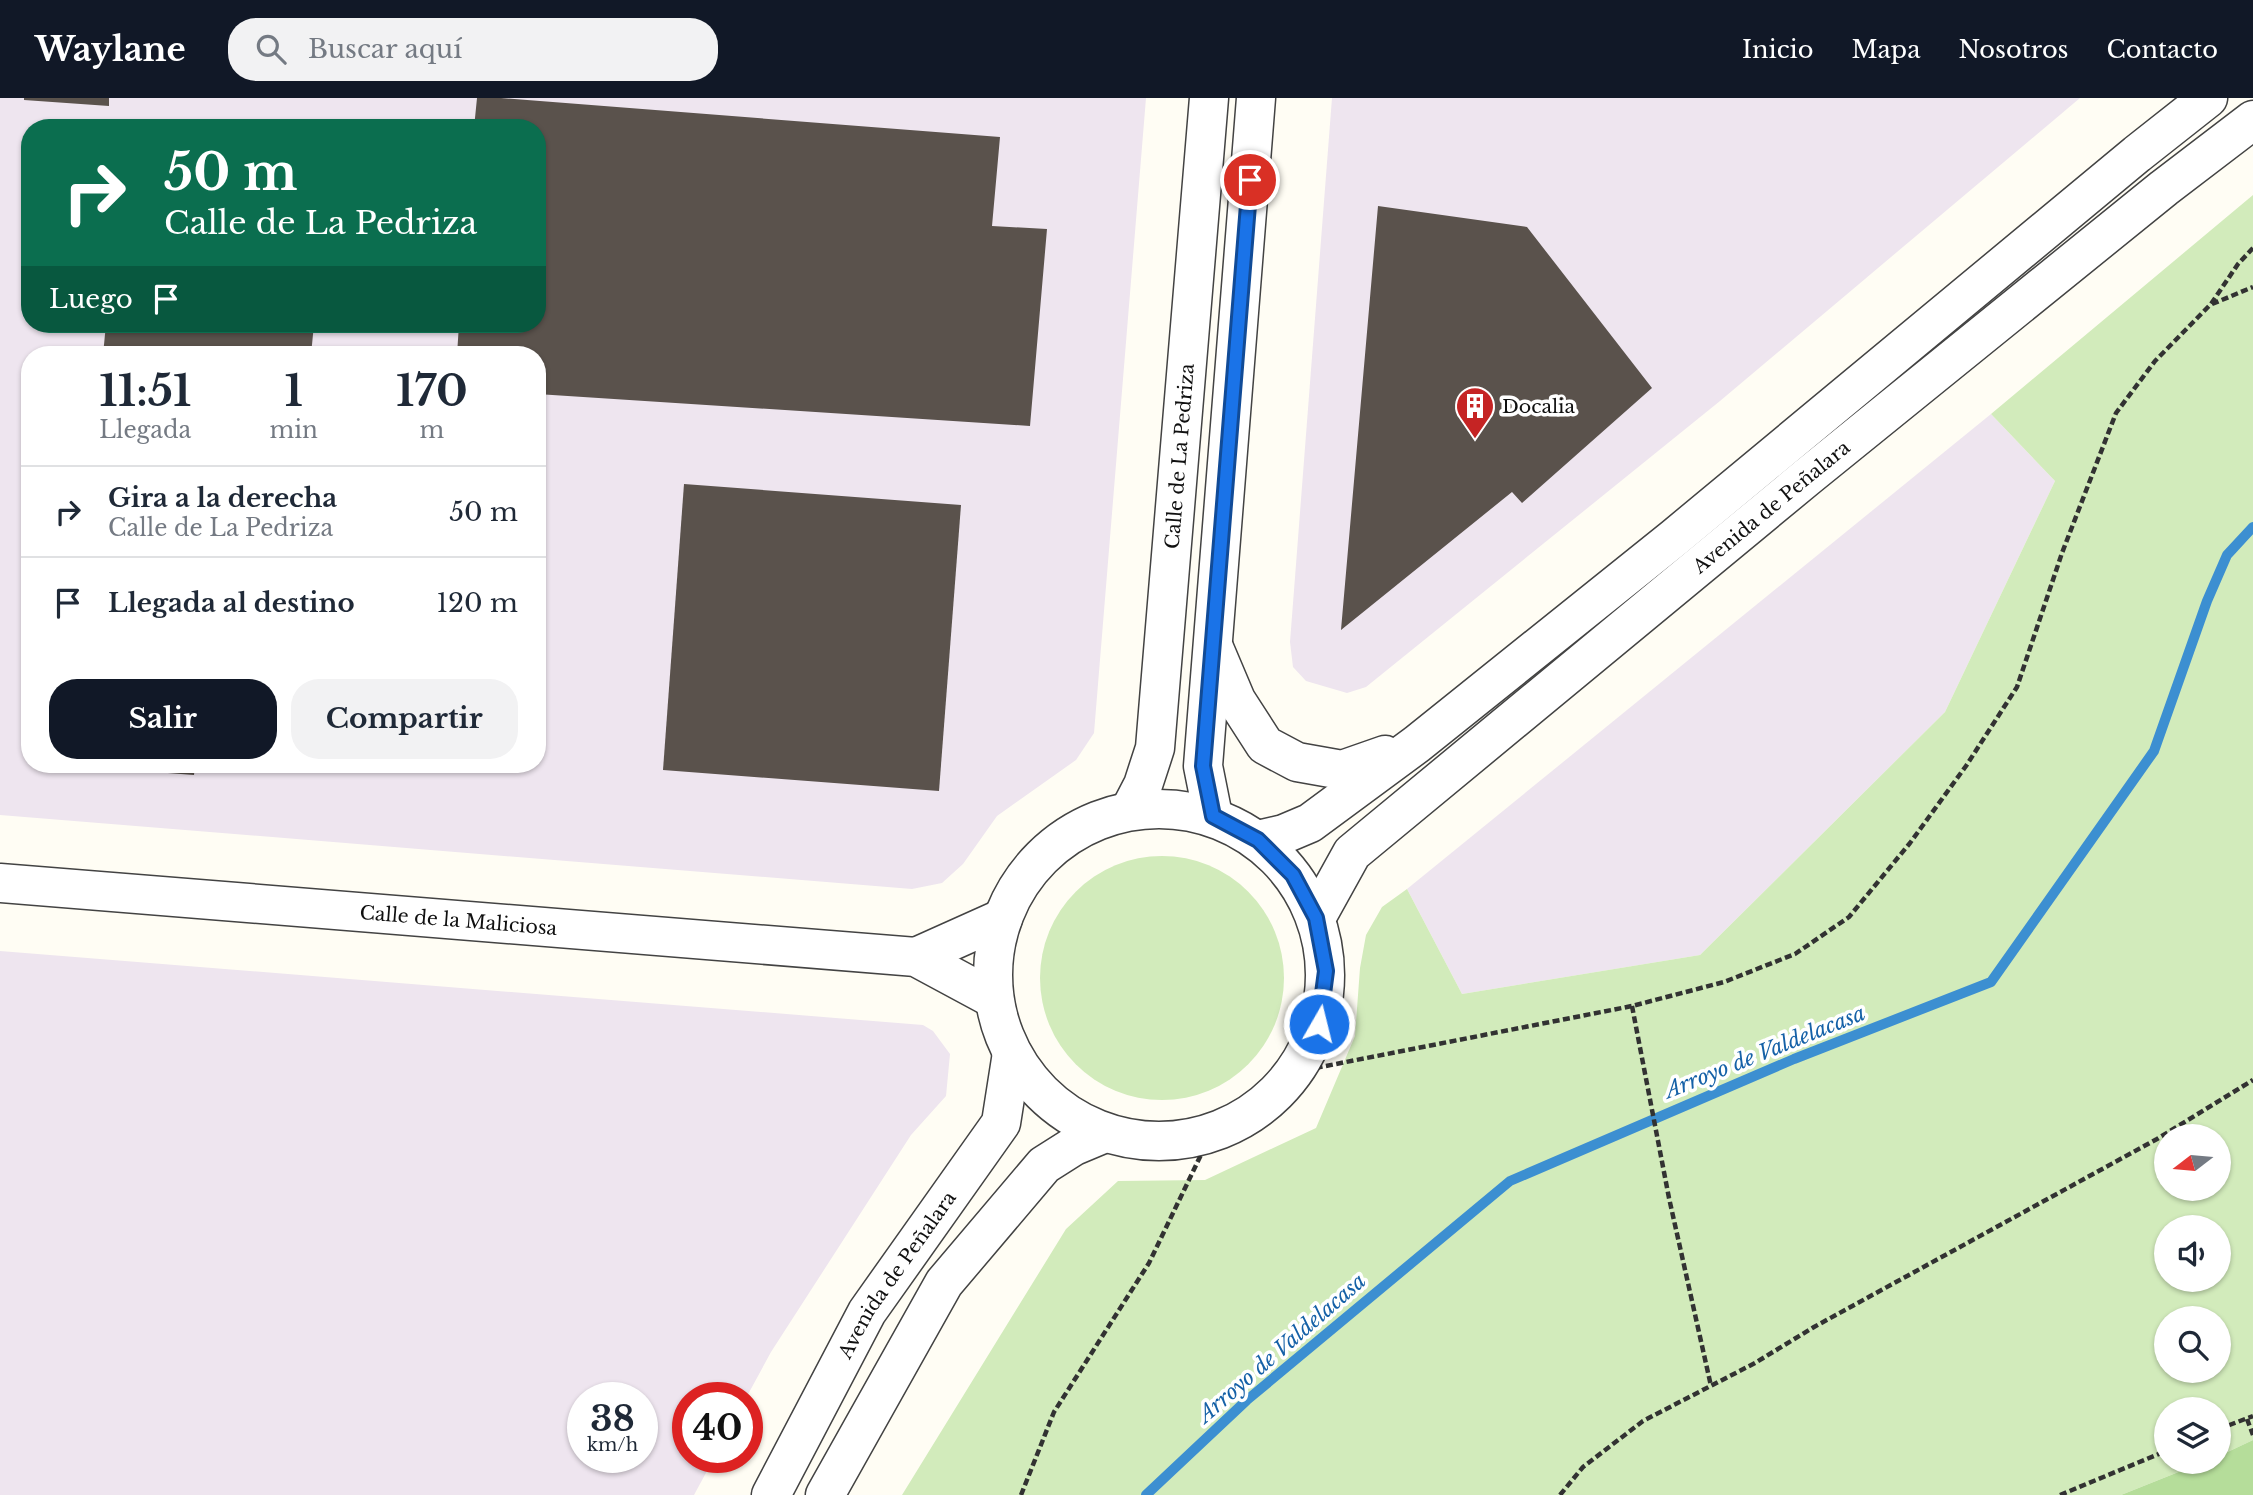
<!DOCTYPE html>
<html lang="es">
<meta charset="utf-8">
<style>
:root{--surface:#fff;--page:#f2f2f3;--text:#1f2937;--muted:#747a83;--line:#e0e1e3;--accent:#111827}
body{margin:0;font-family:"Libre Baskerville",serif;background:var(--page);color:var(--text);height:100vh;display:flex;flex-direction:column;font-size:26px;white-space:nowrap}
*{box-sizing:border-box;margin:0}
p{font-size:23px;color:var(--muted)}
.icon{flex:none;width:38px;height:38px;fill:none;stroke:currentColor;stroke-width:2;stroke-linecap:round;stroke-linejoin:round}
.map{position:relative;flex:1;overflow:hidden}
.sheet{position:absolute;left:21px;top:248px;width:525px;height:427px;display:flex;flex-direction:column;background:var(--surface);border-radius:28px;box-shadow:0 2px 5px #0004}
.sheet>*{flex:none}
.hud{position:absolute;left:21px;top:21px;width:525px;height:214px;border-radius:28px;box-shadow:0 2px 5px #0004;background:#0b6e4f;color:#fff;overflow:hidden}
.needle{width:46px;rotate:254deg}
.fabs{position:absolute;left:2154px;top:1026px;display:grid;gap:14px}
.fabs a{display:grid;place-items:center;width:77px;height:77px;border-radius:50%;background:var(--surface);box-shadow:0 2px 5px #0004;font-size:35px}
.speed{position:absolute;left:567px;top:1284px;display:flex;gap:14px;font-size:35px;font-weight:700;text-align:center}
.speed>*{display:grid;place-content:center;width:91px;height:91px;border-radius:50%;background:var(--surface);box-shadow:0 2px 5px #0004;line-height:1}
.speed small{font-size:18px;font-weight:400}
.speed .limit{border:10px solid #d22;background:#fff;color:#111}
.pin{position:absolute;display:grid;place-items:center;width:60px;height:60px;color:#fff;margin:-30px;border:4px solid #fff;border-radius:50%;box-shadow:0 2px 7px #0007}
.me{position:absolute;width:77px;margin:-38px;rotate:8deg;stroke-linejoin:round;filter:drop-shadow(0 0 5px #0008)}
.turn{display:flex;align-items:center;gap:24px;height:147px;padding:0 28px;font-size:32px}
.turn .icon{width:91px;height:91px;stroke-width:2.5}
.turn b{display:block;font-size:49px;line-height:60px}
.then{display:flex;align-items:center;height:66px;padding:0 28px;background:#0003;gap:14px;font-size:26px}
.eta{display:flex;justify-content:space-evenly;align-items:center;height:119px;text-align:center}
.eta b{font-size:42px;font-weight:700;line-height:49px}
.action{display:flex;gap:14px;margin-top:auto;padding:14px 28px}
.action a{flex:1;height:80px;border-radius:28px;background:var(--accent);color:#fff;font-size:28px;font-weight:700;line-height:80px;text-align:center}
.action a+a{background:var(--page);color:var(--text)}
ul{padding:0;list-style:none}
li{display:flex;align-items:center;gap:21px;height:91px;padding:0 28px;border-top:2px solid var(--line)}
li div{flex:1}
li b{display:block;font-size:26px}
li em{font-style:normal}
header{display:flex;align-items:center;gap:42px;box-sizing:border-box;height:98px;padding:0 35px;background:var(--accent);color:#fff}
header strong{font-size:33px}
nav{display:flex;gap:38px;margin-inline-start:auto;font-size:24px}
.search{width:490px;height:63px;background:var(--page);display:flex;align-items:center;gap:18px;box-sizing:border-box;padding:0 24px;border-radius:28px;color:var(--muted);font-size:26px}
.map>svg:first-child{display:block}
.industrial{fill:#eee5ef;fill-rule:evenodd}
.green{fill:#d2ebbb;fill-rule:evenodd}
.forest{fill:#b5dd9a}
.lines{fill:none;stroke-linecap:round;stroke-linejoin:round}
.stream{stroke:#3c8fd1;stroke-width:10}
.building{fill:#5a524c}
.minor-casing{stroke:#434343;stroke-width:41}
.path{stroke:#323232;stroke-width:4.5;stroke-dasharray:7 3.5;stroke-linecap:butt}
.minor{stroke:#fff;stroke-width:38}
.route-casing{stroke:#114b97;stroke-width:18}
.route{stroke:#1a73e8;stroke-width:12}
.labels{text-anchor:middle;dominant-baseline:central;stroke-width:7;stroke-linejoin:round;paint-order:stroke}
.poi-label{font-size:19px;fill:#101010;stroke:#fff;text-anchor:start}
.street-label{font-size:19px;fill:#101010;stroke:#fff}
.water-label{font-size:21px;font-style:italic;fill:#1561a7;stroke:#fff}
</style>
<header>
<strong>Waylane</strong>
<div class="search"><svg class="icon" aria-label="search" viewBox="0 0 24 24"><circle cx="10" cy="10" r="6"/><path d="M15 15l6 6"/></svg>Buscar aquí</div>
<nav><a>Inicio</a><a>Mapa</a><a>Nosotros</a><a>Contacto</a></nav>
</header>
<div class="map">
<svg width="2253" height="1397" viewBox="0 0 2253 1397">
<rect width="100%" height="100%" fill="#fffdf4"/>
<g class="industrial">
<path d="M0,0H1146L1094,635L1076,662L997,718L963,766L942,785L912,791L0,717ZM30,30H537V226H30ZM30,257H537V667H30Z"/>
<path d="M1332,0H2080L1720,303L1366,589L1347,595L1306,583L1293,569L1290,544Z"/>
<path d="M1991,316L2055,383L1945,614L1700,857L1462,896L1407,791Z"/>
<path d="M0,853L923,927L933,933L950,956L946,998L911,1037L771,1254L746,1300H688V1360H714L694,1397H0ZM642,1300V1360H583V1300Z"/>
</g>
<g class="green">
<path d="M2253,97V1342L2219,1358V1311H2166V1363H2206L2121,1397H902L1066,1131L1118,1083L1205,1082L1316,1030L1355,938L1360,870L1366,837L1382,809L1407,791L1462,896L1700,857L1945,614L2055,383L1991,316ZM2166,1038H2219V1090H2166ZM2166,1129H2219V1181H2166ZM2166,1220H2219V1272H2166Z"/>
<circle cx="1162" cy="880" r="122"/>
</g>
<path class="forest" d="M2253,1342V1397H2121L2206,1363H2219V1358Z"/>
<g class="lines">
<path class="stream" d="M1146,1397L1247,1302L1510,1083L1794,961L1991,884L2154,653L2207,503L2227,457L2253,429"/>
</g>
<g class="building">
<path d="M24,0H109V8L24,2Z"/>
<path d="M477,0H501L1000,39L992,128L1047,131L1030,328L537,296V257H457L459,226H537V30H474Z"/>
<path d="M1378,108L1527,129L1652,290L1522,405L1512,394L1341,532Z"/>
<path d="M106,226H314L311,257H103Z"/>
<path d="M684,386L961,407L939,693L663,672Z"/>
<path d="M89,667H195L194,677L89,669Z"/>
</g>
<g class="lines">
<defs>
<g id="minor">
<path d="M1214,550L1236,602L1265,647L1297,664L1342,672L1385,657"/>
<circle cx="1159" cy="877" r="166"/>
<path id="s1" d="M1130,712L1143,687L1155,650L1209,0"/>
<path d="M1213,718L1203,668L1256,0"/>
<path d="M1258,742L1284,736L1310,725L1417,646L1674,440L2137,56L2208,0"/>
<path id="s2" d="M0,785L916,859L994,901"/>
<path id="s3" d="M1316,820L1352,755L1807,379L2164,90L2253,22"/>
<path d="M916,859L1003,820"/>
<path id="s4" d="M771,1397L867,1214L1001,1025L1012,955"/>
<path d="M825,1397L944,1185L1044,1067L1074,1048L1105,1035"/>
</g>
</defs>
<use href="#minor" class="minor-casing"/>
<g class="path">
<path d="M2212,206L2253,189"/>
<path d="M1632,908L1669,1100L1711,1288"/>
<path d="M1295,974L1632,908L1724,884L1795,856L1849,819L1910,745L1966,668L2017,589L2062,455L2116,315L2155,263L2211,206L2238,166L2253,150"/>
<path d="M2247,1321L2253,1337"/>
<path d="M2219,1331L2253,1318"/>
<path d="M1021,1397L1054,1314L1149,1165L1211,1036"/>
<path d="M1560,1397L1583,1369L1643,1323L1755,1265L1814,1229L2157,1041L2253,982"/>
<path d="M2060,1397L2166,1353"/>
</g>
<use href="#minor" class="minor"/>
</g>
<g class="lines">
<defs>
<path id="route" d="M1250,82L1203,668L1213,718L1258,742L1293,777L1316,820L1326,873L1319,926"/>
</defs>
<use href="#route" class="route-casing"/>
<use href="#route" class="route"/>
</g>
<defs>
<symbol id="building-pin" viewBox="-11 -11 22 30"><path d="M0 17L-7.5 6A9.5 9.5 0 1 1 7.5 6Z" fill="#c52424" stroke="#fff"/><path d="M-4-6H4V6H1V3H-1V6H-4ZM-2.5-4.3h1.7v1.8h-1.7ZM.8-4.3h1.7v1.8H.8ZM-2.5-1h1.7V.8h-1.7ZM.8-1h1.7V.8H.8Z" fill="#fff"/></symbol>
</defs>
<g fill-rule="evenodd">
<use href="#building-pin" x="1453" y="286" width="44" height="60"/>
</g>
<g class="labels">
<g class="poi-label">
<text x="1502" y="308">Docalia</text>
</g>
<g class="street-label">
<text stroke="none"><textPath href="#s1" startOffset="360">Calle de La Pedriza</textPath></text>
<text stroke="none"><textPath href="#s3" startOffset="618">Avenida de Peñalara</textPath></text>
<text stroke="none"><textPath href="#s2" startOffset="460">Calle de la Maliciosa</textPath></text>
<text stroke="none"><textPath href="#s4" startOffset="254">Avenida de Peñalara</textPath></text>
</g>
<g class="water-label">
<text transform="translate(1765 954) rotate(-22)">Arroyo de Valdelacasa</text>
<text transform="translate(1282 1250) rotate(-41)">Arroyo de Valdelacasa</text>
</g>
</g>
</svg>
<div class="fabs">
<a><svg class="needle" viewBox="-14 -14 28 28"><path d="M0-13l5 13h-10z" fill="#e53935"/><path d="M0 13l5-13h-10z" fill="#747a83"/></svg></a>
<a><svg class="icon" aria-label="sound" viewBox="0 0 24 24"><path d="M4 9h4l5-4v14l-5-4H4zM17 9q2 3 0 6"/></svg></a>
<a><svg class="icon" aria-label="search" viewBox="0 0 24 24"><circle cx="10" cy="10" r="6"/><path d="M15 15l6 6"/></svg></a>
<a><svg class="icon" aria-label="layers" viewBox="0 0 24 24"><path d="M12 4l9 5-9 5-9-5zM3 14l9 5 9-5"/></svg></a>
</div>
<div class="speed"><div>38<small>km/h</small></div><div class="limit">40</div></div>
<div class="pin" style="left:1250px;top:82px;background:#d93025"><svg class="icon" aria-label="arrive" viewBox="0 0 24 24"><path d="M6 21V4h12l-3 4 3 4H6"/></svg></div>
<svg class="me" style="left:1319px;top:926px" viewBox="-20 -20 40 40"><circle r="17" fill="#1a73e8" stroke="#fff" stroke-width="3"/><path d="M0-11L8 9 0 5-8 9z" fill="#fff"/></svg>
<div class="hud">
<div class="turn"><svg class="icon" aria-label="right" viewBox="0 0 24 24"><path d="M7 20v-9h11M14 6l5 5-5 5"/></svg><div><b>50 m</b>Calle de La Pedriza</div></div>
<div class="then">Luego<svg class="icon" aria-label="arrive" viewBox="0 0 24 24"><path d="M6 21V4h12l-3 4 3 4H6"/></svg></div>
</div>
<section class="sheet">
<div class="eta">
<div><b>11:51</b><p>Llegada</p></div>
<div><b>1</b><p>min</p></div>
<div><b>170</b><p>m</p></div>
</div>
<ul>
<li><svg class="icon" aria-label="right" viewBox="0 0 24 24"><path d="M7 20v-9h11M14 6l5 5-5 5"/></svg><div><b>Gira a la derecha</b><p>Calle de La Pedriza</p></div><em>50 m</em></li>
<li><svg class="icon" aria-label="arrive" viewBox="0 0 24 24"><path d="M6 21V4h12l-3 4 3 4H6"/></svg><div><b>Llegada al destino</b></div><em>120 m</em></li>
</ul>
<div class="action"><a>Salir</a><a>Compartir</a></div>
</section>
</div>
